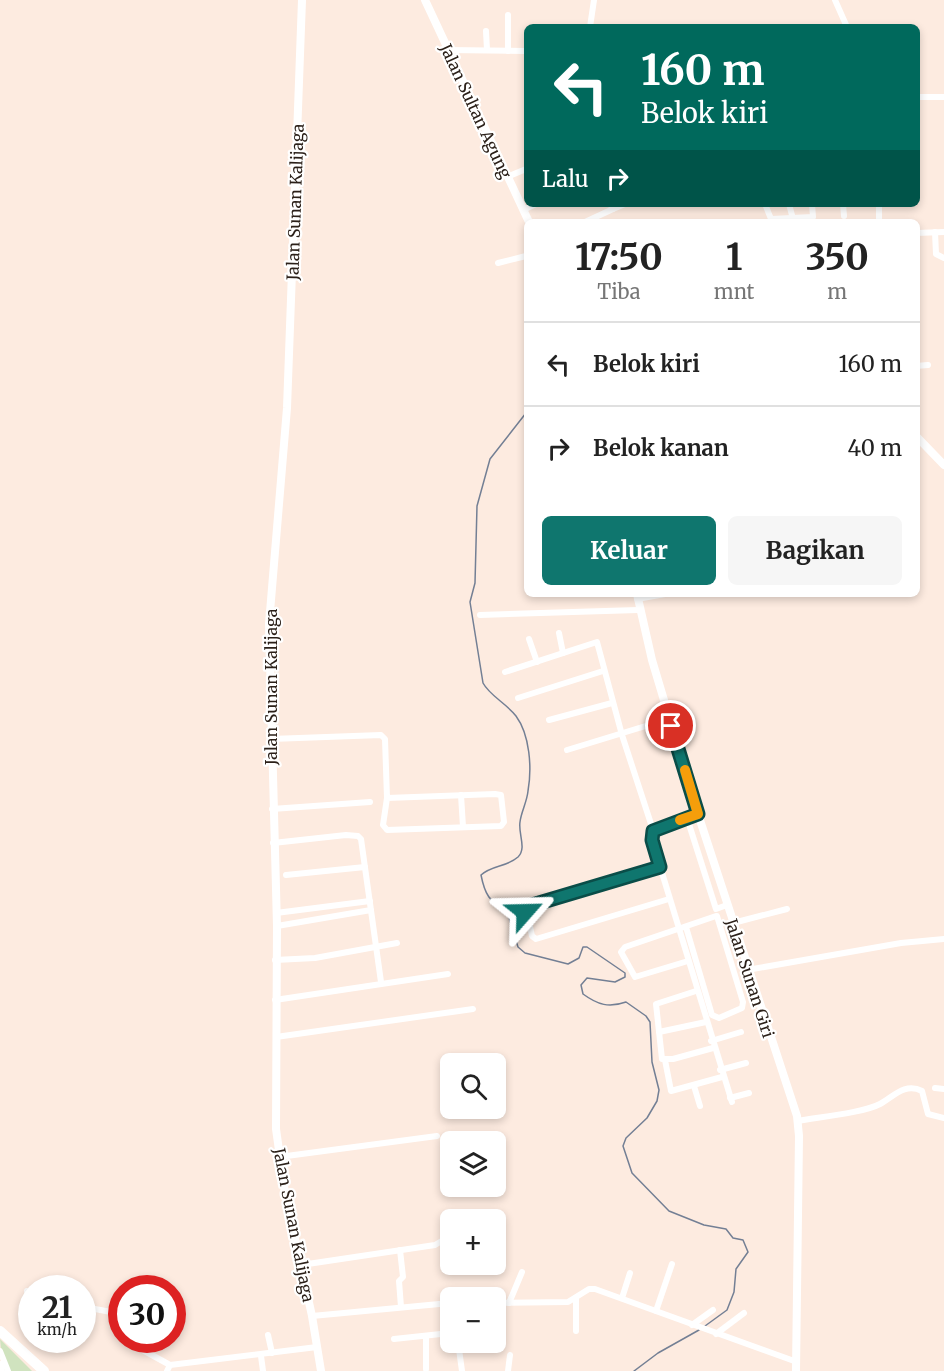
<!DOCTYPE html>
<html lang="id">
<meta charset="utf-8">
<style>
:root{--surface:#fff;--page:#f6f6f6;--text:#222;--muted:#767676;--line:#e0e0e0;--accent:#0f766e}
body{margin:0;font-family:Merriweather,serif;background:var(--page);color:var(--text);height:100vh;display:flex;flex-direction:column;font-size:22px;white-space:nowrap}
*{box-sizing:border-box;margin:0}
p{font-size:20px;color:var(--muted)}
.icon{flex:none;width:33px;height:33px;fill:none;stroke:currentColor;stroke-width:2;stroke-linecap:round;stroke-linejoin:round}
.map{position:relative;flex:1;overflow:hidden}
.details{position:absolute;left:524px;top:219px;width:396px;height:378px;display:flex;flex-direction:column;background:var(--surface);border-radius:9px;box-shadow:0 3px 9px #0003}
.details>*{flex:none}
.guide{position:absolute;left:524px;top:24px;width:396px;height:183px;border-radius:9px;box-shadow:0 3px 9px #0003;background:#00695c;color:#fff;overflow:hidden}
.controls{position:absolute;left:440px;top:1053px;display:grid;gap:12px}
.controls a{display:grid;place-items:center;width:66px;height:66px;border-radius:9px;background:var(--surface);box-shadow:0 3px 9px #0003;font-size:30px}
.speed{position:absolute;left:18px;top:1275px;display:flex;gap:12px;font-size:30px;font-weight:700;text-align:center}
.speed>*{display:grid;place-content:center;width:78px;height:78px;border-radius:50%;background:var(--surface);box-shadow:0 3px 9px #0003;line-height:1}
.speed small{font-size:15px;font-weight:400}
.speed .limit{border:9px solid #d22;background:#fff;color:#111}
.pin{position:absolute;display:grid;place-items:center;width:51px;height:51px;color:#fff;margin:-26px;border:3px solid #fff;border-radius:50%;box-shadow:0 2px 6px #0007}
.me{position:absolute;width:66px;margin:-33px;rotate:65deg;stroke-linejoin:round;filter:drop-shadow(0 0 4px #0008)}
.turn{display:flex;align-items:center;gap:21px;height:126px;padding:0 18px;font-size:27px}
.turn .icon{width:78px;height:78px;stroke-width:2.5}
.turn b{display:block;font-size:42px;line-height:51px}
.then{display:flex;align-items:center;height:57px;padding:0 18px;background:#0003;gap:12px;font-size:22px}
.eta{display:flex;justify-content:space-evenly;align-items:center;height:102px;text-align:center}
.eta b{font-size:36px;font-weight:700;line-height:42px}
.action{display:flex;gap:12px;margin-top:auto;padding:12px 18px}
.action a{flex:1;height:69px;border-radius:9px;background:var(--accent);color:#fff;font-size:24px;font-weight:700;line-height:69px;text-align:center}
.action a+a{background:var(--page);color:var(--text)}
ul{padding:0;list-style:none}
li{display:flex;align-items:center;gap:18px;height:84px;padding:0 18px;border-top:2px solid var(--line)}
li div{flex:1}
li b{display:block;font-size:22px}
li em{font-style:normal}
.map>svg:first-child{display:block}
.green{fill:#d0e3bf}
.lines{fill:none;stroke-linecap:round;stroke-linejoin:round}
.stream{stroke:#737f94;stroke-width:1.5}
.street{stroke:#fff;stroke-width:6}
.secondary{stroke:#fff;stroke-width:8}
.highway{stroke:#fff;stroke-width:10}
.route-casing{stroke:#0a4d48;stroke-width:15}
.route{stroke:#0f766e;stroke-width:10}
.slow{stroke:#f59e0b;stroke-width:10}
.labels{text-anchor:middle;dominant-baseline:central;stroke-width:4.5;stroke-linejoin:round;paint-order:stroke}
.street-label{font-size:16px;fill:#2b2019;stroke:#fff}
</style>
<div class="map">
<svg width="944" height="1371" viewBox="0 0 944 1371">
<rect width="100%" height="100%" fill="#fdebe0"/>
<path class="green" d="M0,1339L32,1371H3Z"/>
<g class="lines">
<g class="stream">
<path d="M526,413L490,459L477,506L475,583L470,602L483,683C490,696 506,703 516,716C530,735 532,768 528,791C527,802 521,812 520,822C518,834 527,848 518,857C507,867 492,865 481,875C485,895 489,901 507,911L518,947L525,953L568,964L579,958L583,947H587L625,973V977L615,982L587,978L581,985L583,994C598,1005 609,1008 626,1002L646,1016L650,1022L652,1062L659,1090L657,1101L647,1118L626,1138L623,1146L632,1173L669,1211L704,1225L726,1229L733,1238L743,1240L748,1252L736,1269L734,1292L727,1310L705,1326"/>
<path d="M634,1371L658,1353L699,1330"/>
</g>
<g class="street">
<path d="M835,0L847,27"/>
<path d="M508,15V51"/>
<path d="M590,27L594,0"/>
<path d="M486,31L487,50"/>
<path d="M447,50L526,51"/>
<path d="M916,97H944"/>
<path d="M507,177L526,169"/>
<path d="M765,204L771,219L813,217L812,204"/>
<path d="M789,204L793,219"/>
<path d="M843,204L844,216"/>
<path d="M879,204V222"/>
<path d="M613,209L625,204"/>
<path d="M523,210L536,204"/>
<path d="M585,222L613,209L610,204"/>
<path d="M935,232L936,254L944,258"/>
<path d="M916,233L944,232"/>
<path d="M498,263L526,256"/>
<path d="M916,366L928,365"/>
<path d="M637,599L665,594"/>
<path d="M480,615L638,610"/>
<path d="M559,633L563,653"/>
<path d="M529,639L537,662"/>
<path d="M505,672L597,642L622,735L653,830"/>
<path d="M518,698L603,671"/>
<path d="M549,720L612,703"/>
<path d="M271,739L381,735L385,739L387,798L495,794L501,795L504,822L501,826L387,830L383,825L387,798"/>
<path d="M567,750L662,721"/>
<path d="M461,795L463,827"/>
<path d="M272,809L370,802"/>
<path d="M698,814L656,828L653,830L652,840L732,1102"/>
<path d="M687,818L716,909L727,905"/>
<path d="M273,843L346,835L358,836L361,839L381,982"/>
<path d="M660,867L526,907L532,936L536,939L669,899"/>
<path d="M286,875L365,867"/>
<path d="M276,913L370,901"/>
<path d="M733,923L787,909"/>
<path d="M277,926L371,910"/>
<path d="M686,927L712,1015L719,1018L742,1008L743,1002L717,916H716L625,947L621,952L635,977L688,961"/>
<path d="M275,960L315,958L397,943"/>
<path d="M747,970L901,943L944,939"/>
<path d="M696,991L656,1004L662,1059H673L713,1048"/>
<path d="M275,1000L448,974"/>
<path d="M659,1032L706,1022"/>
<path d="M276,1037L473,1009"/>
<path d="M711,1041L741,1032"/>
<path d="M665,1060L671,1091L722,1077"/>
<path d="M720,1070L746,1063"/>
<path d="M694,1086L700,1106"/>
<path d="M935,1088L944,1089"/>
<path d="M730,1098L749,1093"/>
<path d="M797,1121C819,1117 863,1113 880,1104C893,1097 905,1082 922,1091L928,1114L944,1118"/>
<path d="M279,1157L437,1136"/>
<path d="M400,1250L403,1277L399,1281L401,1307"/>
<path d="M301,1265L435,1245L450,1236"/>
<path d="M27,1291H32"/>
<path d="M82,1291L84,1307L122,1314"/>
<path d="M576,1298V1331"/>
<path d="M622,1298L630,1273"/>
<path d="M495,1303L568,1302L589,1289H595L797,1362"/>
<path d="M509,1303L522,1272"/>
<path d="M656,1311L672,1264"/>
<path d="M312,1316L450,1303"/>
<path d="M692,1325L713,1310"/>
<path d="M716,1334L744,1313"/>
<path d="M268,1335L272,1353"/>
<path d="M426,1336V1369"/>
<path d="M394,1339L450,1333"/>
<path d="M136,1340L139,1348L170,1365"/>
<path d="M458,1342L462,1371"/>
<path d="M0,1351L8,1371"/>
<path d="M261,1356L263,1371"/>
<path d="M0,1364L2,1371"/>
<path d="M167,1371L170,1365L317,1347"/>
<path d="M508,1371L510,1355"/>
</g>
<g class="secondary">
<path d="M302,0L287,408L269,624L277,926L276,1129L285,1193L312,1316L321,1371"/>
<path d="M425,0L529,222"/>
<path d="M916,436L944,465"/>
<path d="M637,594L652,660L698,814L797,1116L799,1136L796,1371"/>
</g>
<path class="highway" d="M0,1331L44,1371"/>
</g>
<g class="lines">
<defs>
<path id="route" d="M525,912L529,906L660,867L652,840L653,831L698,814L671,726"/>
</defs>
<use href="#route" class="route-casing"/>
<use href="#route" class="route"/>
<path class="slow" d="M680,820L698,814L685,770"/>
</g>
<g class="labels">
<g class="street-label">
<text transform="translate(476 111) rotate(65)">Jalan Sultan Agung</text>
<text transform="translate(295 202) rotate(-88)">Jalan Sunan Kalijaga</text>
<text transform="translate(271 687) rotate(-90)">Jalan Sunan Kalijaga</text>
<text transform="translate(750 978) rotate(72)">Jalan Sunan Giri</text>
<text transform="translate(294 1225) rotate(79)">Jalan Sunan Kalijaga</text>
</g>
</g>
</svg>
<div class="controls">
<a><svg class="icon" aria-label="search" viewBox="0 0 24 24"><circle cx="10" cy="10" r="6"/><path d="M15 15l6 6"/></svg></a>
<a><svg class="icon" aria-label="layers" viewBox="0 0 24 24"><path d="M12 4l9 5-9 5-9-5zM3 14l9 5 9-5"/></svg></a>
<a>+</a>
<a>−</a>
</div>
<div class="speed"><div>21<small>km/h</small></div><div class="limit">30</div></div>
<div class="pin" style="left:671px;top:726px;background:#d93025"><svg class="icon" aria-label="arrive" viewBox="0 0 24 24"><path d="M6 21V4h12l-3 4 3 4H6"/></svg></div>
<svg class="me" style="left:525px;top:912px" viewBox="-20 -20 40 40"><path d="M0-17L14 15 0 8-14 15z" fill="#0f766e" stroke="#fff" stroke-width="4"/></svg>
<div class="guide">
<div class="turn"><svg class="icon" aria-label="left" viewBox="0 0 24 24"><path d="M17 20v-9H6M10 6l-5 5 5 5"/></svg><div><b>160 m</b>Belok kiri</div></div>
<div class="then">Lalu<svg class="icon" aria-label="right" viewBox="0 0 24 24"><path d="M7 20v-9h11M14 6l5 5-5 5"/></svg></div>
</div>
<section class="details">
<div class="eta">
<div><b>17:50</b><p>Tiba</p></div>
<div><b>1</b><p>mnt</p></div>
<div><b>350</b><p>m</p></div>
</div>
<ul>
<li><svg class="icon" aria-label="left" viewBox="0 0 24 24"><path d="M17 20v-9H6M10 6l-5 5 5 5"/></svg><div><b>Belok kiri</b></div><em>160 m</em></li>
<li><svg class="icon" aria-label="right" viewBox="0 0 24 24"><path d="M7 20v-9h11M14 6l5 5-5 5"/></svg><div><b>Belok kanan</b></div><em>40 m</em></li>
</ul>
<div class="action"><a>Keluar</a><a>Bagikan</a></div>
</section>
</div>
